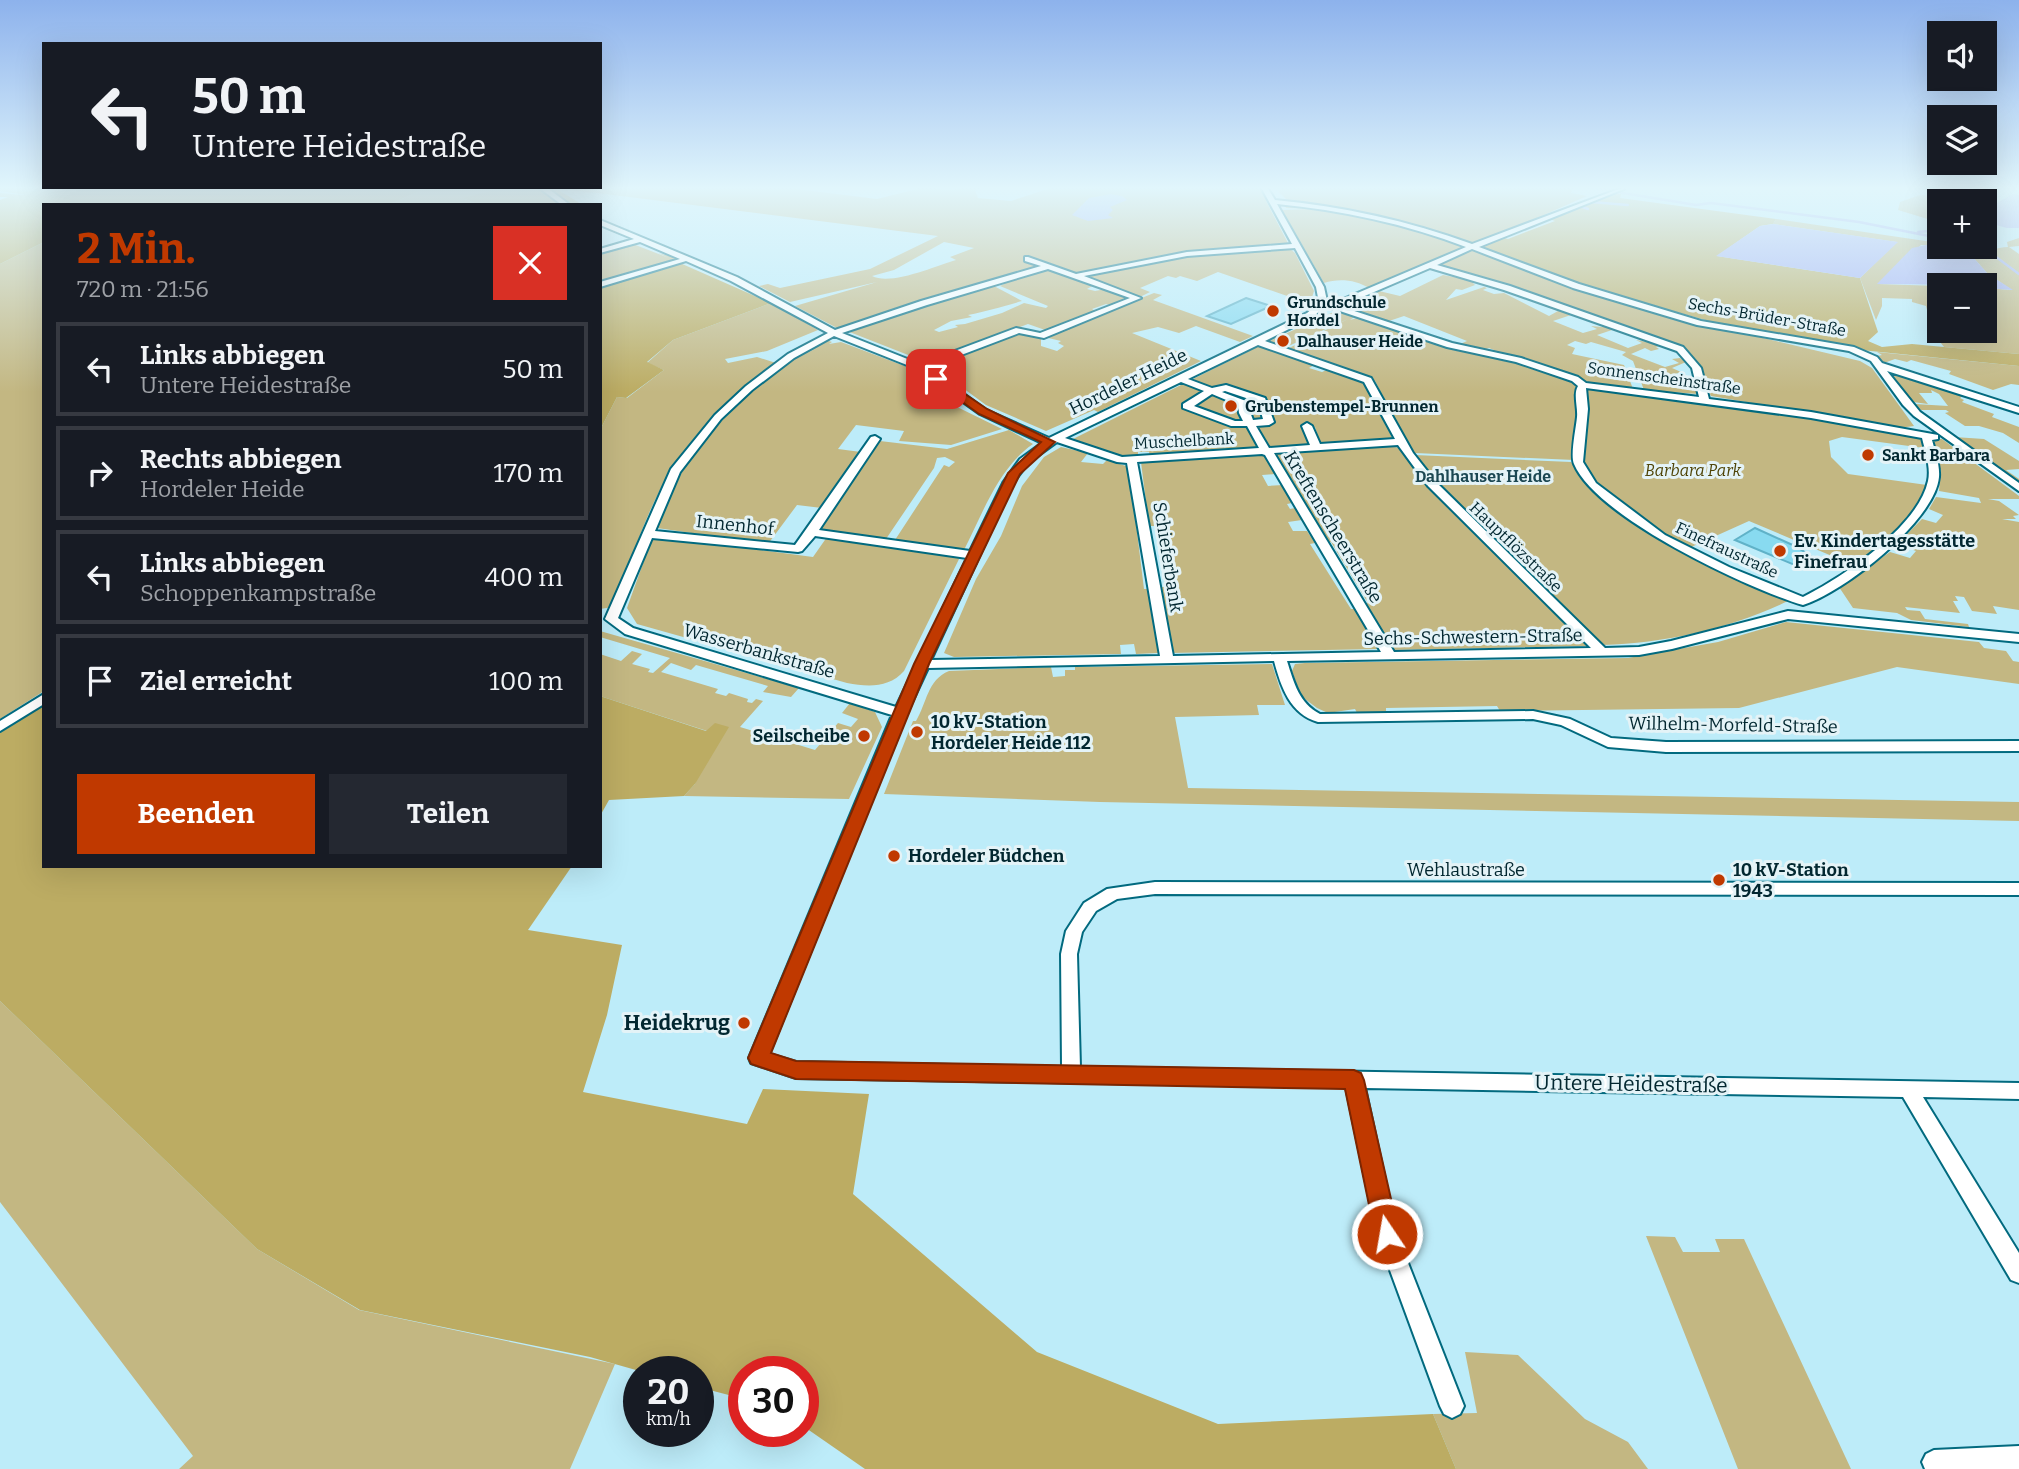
<!DOCTYPE html>
<html lang="de">
<meta charset="utf-8">
<style>
:root{--surface:#171b24;--page:#242831;--text:#f1f3f6;--muted:#9ea1a6;--line:#363941;--accent:#c03900}
body{margin:0;font-family:Bitter,serif;background:var(--page);color:var(--text);height:100vh;display:flex;flex-direction:column;font-size:26px;white-space:nowrap}
*{box-sizing:border-box;margin:0}
p{font-size:23px;color:var(--muted)}
.icon{flex:none;width:38px;height:38px;fill:none;stroke:currentColor;stroke-width:2;stroke-linecap:round;stroke-linejoin:round}
.map{position:relative;flex:1;overflow:hidden}
.drawer{position:absolute;left:42px;top:203px;width:560px;height:665px;display:flex;flex-direction:column;background:var(--surface);border-radius:0px;box-shadow:0 7px 28px #0002}
.drawer>*{flex:none}
.hud{position:absolute;left:42px;top:42px;width:560px;height:147px;border-radius:0px;box-shadow:0 7px 28px #0002;background:#171b24;color:var(--text);overflow:hidden}
.fabs{position:absolute;left:1927px;top:21px;display:grid;gap:14px}
.fabs a{display:grid;place-items:center;width:70px;height:70px;border-radius:0px;background:var(--surface);box-shadow:0 7px 28px #0002;font-size:35px}
.speed{position:absolute;left:623px;top:1356px;display:flex;gap:14px;font-size:35px;font-weight:700;text-align:center}
.speed>*{display:grid;place-content:center;width:91px;height:91px;border-radius:50%;background:var(--surface);box-shadow:0 7px 28px #0002;line-height:1}
.speed small{font-size:18px;font-weight:400}
.speed .limit{border:10px solid #d22;background:#fff;color:#111}
.pin{position:absolute;display:grid;place-items:center;width:60px;height:60px;color:#fff;margin:-30px;border-radius:14px;box-shadow:0 4px 10px #0006}
.me{position:absolute;width:77px;margin:-38px;rotate:348deg;stroke-linejoin:round;filter:drop-shadow(0 0 5px #0008)}
.turn{display:flex;align-items:center;gap:24px;height:147px;padding:0 35px;font-size:32px}
.turn .icon{width:91px;height:91px;stroke-width:2.5}
.turn b{display:block;font-size:49px;line-height:60px}
.round{display:grid;place-items:center;flex:none;width:74px;height:74px;border-radius:0px;background:var(--page)}
.summary{display:flex;align-items:center;justify-content:space-between;height:119px;padding:0 35px}
h1{font-size:42px;font-weight:700;line-height:52px;color:var(--accent)}
.action{display:flex;gap:14px;margin-top:auto;padding:14px 35px}
.action a{flex:1;height:80px;border-radius:0px;background:var(--accent);color:#fff;font-size:28px;font-weight:700;line-height:80px;text-align:center}
.action a+a{background:var(--page);color:var(--text)}
ul{padding:0;list-style:none}
li{display:flex;align-items:center;gap:21px;height:94px;margin:0 14px 10px;padding:0 21px;border:4px solid var(--line);border-radius:0px}
li div{flex:1}
li b{display:block;font-size:26px}
li em{font-style:normal}
.map>svg:first-child{display:block}
.green{fill:#c3b782;fill-rule:evenodd}
.forest{fill:#bcac63}
.water{fill:#a6b0f2}
.lines{fill:none;stroke-linecap:round;stroke-linejoin:round}
.stream{stroke:#a6b0f2;stroke-width:2.5}
.building{fill:#88daf0;stroke:#60b2c8;stroke-width:2}
.street-casing{stroke:#026a7f;stroke-width:4}
.street{fill:#fff;fill-rule:evenodd}
.route{fill:#c03900;stroke:#7d2500;stroke-width:2}
.poi-dot{fill:#c03900;stroke:#e4f3f7;stroke-width:2.5}
.labels{text-anchor:middle;dominant-baseline:central;stroke-width:6;stroke-linejoin:round;paint-order:stroke}
.far-poi-label{font-size:16px;font-weight:bold;fill:#022730;stroke:#e4f3f7;text-anchor:start}
.far-street-label{font-size:16px;fill:#022730;stroke:#e4f3f7}
.far-park-label{font-size:16px;font-style:italic;fill:#4f4407;stroke:#e4f3f7}
.far-neighbourhood-label{font-size:16px;font-weight:bold;fill:#1c4853;stroke:#e4f3f7}
.street-label{font-size:18px;fill:#022730;stroke:#e4f3f7}
.poi-label{font-size:18px;font-weight:bold;fill:#022730;stroke:#e4f3f7;text-anchor:start}
.near-poi-label{font-size:21px;font-weight:bold;fill:#022730;stroke:#e4f3f7;text-anchor:end}
.near-street-label{font-size:21px;fill:#022730;stroke:#e4f3f7}
</style>
<div class="map">
<svg width="2019" height="1469" viewBox="0 0 2019 1469">
<rect width="100%" height="100%" fill="#bdecf9"/>
<g class="green">
<path d="M429,187H506L507,188L465,199L479,205H388Z"/>
<path d="M550,187H780L877,199L925,187L947,190L982,187L975,190L978,198L1011,201L1054,187H1264L1272,201H1266L1289,245L1181,253L1075,273L1046,263L839,329L795,306L877,282L790,302L759,286L768,284L780,288L870,269L938,236ZM944,242L974,248L950,257L956,260C935,266 891,286 872,276L894,270Z"/>
<path d="M1285,187H1453L1472,190L1479,187L1573,188L1571,193L1587,196L1476,245L1413,224L1288,201L1278,191Z"/>
<path d="M1920,195L1969,198L1976,200L1939,201V217L1931,220L1898,210L1900,202Z"/>
<path d="M1284,204C1338,211 1417,222 1465,247L1369,288C1356,280 1339,278 1324,283L1282,210L1312,209L1286,208Z"/>
<path d="M1776,219L1939,243V246L1921,245L1878,284L1939,286V331H1984L1985,288L2012,290L1988,274L1971,255L1941,247C1954,247 1963,252 1975,253C1984,253 1997,247 2008,247L2007,242L2019,238V246L2009,247L2019,254V354L1944,347L1933,333L1926,306L1912,302V299L1882,298V306L1876,320L1860,278L1897,242L1773,224Z"/>
<path d="M44,242V691L0,719V264Z"/>
<path d="M633,244L669,258L658,253L677,258L600,284V253Z"/>
<path d="M1289,248L1295,253L1314,291L1310,304L1218,272L1197,281L1180,276L1176,278L1168,276L1140,288L1150,292L1140,297L1081,276L1180,256Z"/>
<path d="M1471,250L1637,308L1860,361L1872,368L1914,426L1899,428L1711,396L1683,347L1439,265Z"/>
<path d="M1044,269L1055,270L1094,285L1087,289L1095,291L1106,289L1130,299L1113,306L1106,304L1092,309L1097,312L1048,331L1028,324L926,362L847,331L992,285L1022,301C1001,307 987,311 968,315L972,317L951,321L934,330L939,332L958,327L955,325L965,324L1002,313L1024,303L1046,308L1048,306L1000,286L1004,284L1000,282Z"/>
<path d="M1443,275L1481,282L1473,283L1475,285L1462,290L1456,289L1446,300L1484,287L1487,288L1483,290L1494,294L1504,293L1549,316L1558,311L1515,295L1579,316L1571,315L1553,321L1583,333L1597,329L1591,326L1602,327L1604,324L1613,327L1609,328L1612,330L1597,335L1628,348L1642,343L1636,340L1664,345L1656,347L1659,349L1651,351L1645,348L1631,354L1665,367L1679,363L1672,359L1680,358L1686,362L1672,368L1681,372L1672,375L1662,371L1648,377L1674,387L1688,382L1678,377L1683,375L1693,378L1698,394L1644,390L1633,361L1622,355L1626,352L1591,342L1586,344L1575,341L1567,345L1575,348L1572,354L1624,365L1633,389L1587,383L1578,378L1492,352L1494,350L1489,348L1483,350L1458,345L1467,341L1404,316L1386,322L1344,307L1379,291L1400,296Z"/>
<path d="M1154,293L1162,295L1153,300L1253,336L1240,342L1196,326L1179,333L1158,327L1132,333L1201,361L1098,412L1094,410L1046,431L986,405L933,366L1018,332L1041,338V346L1057,351L1064,346L1058,343L1061,341L1044,337Z"/>
<path d="M771,303L818,330L767,351L725,359L728,363L757,357L776,363C731,398 687,436 661,488C641,526 629,567 613,607L600,609V430L617,397L627,398L664,370L647,363L673,340Z"/>
<path d="M1338,310L1356,316L1350,320L1360,317L1453,348L1511,360L1573,382L1576,384L1580,411L1574,460L1415,453L1410,448L1375,381L1287,349L1348,319L1282,349L1265,343Z"/>
<path d="M826,340L832,342L829,344L841,342L910,368L953,401L949,403L1002,429L951,445L899,441L904,431L856,425L838,449L861,452L822,508L797,505L768,544L657,528L676,481L709,433L761,383L791,360L820,347L794,358Z"/>
<path d="M1261,345L1316,364L1309,368L1322,372L1329,369L1367,383L1393,440L1321,446L1315,427L1303,426L1310,447L1150,456L1149,452H1138V457L1120,458L1069,441Z"/>
<path d="M1877,352L2019,366V385L2011,384L1993,390L1949,374L1951,371L1911,360L1907,362L1895,359L1884,363L1877,356L1882,355Z"/>
<path d="M1889,371L1964,395L1960,398L1964,400L1962,402L1994,414L1992,417L2019,427V443L2003,433L1979,426H1965L1945,413L1949,412L1946,410H1921L1915,404L1948,406L1939,394L1931,390L1932,393H1919L1928,404L1913,402Z"/>
<path d="M1590,388L1772,411L1915,436L1921,439L1924,448L1842,437L1829,441L1831,457L1848,474L1927,485L1916,509L1887,550L1858,567L1749,521L1689,548C1666,535 1592,490 1585,466C1581,452 1587,432 1588,417C1588,408 1586,399 1585,391Z"/>
<path d="M1009,430L1033,444C998,468 983,513 964,550L895,540L944,465L949,467L955,462L945,457L937,458L934,468L886,539L819,529L880,441L947,449Z"/>
<path d="M1954,437L1984,439L2019,461V469L2006,470L2019,479V483L1979,455L1989,454L1983,450H1972Z"/>
<path d="M1930,439H1942L2019,496V499H1988L1999,501L2019,515L2013,516L2016,519H2002L2019,522V610L1993,606L1997,614L1972,611L1964,597L1955,596L1958,601H1953L1960,613L1905,607L1907,610L1920,611L1925,619L1968,624L1969,627L1911,620L1897,613L1853,608L1839,587L1890,552L1910,558L1916,551L1897,544L1922,519L1936,523L1943,515L1929,509L1936,497L1981,503L1979,498L1939,491L1941,469H1937Z"/>
<path d="M1390,446L1399,448L1439,499L1587,646L1391,650L1363,604L1368,603L1331,542H1325L1274,454Z"/>
<path d="M1061,447L1088,453L1081,462L1103,464L1107,460L1129,467L1144,589H1151L1158,653L1136,654L1134,644L1120,645L1121,654L954,657L944,653L976,579L1001,536L1022,486L1044,457Z"/>
<path d="M1262,454L1266,455L1275,474L1262,475L1268,486L1283,485L1292,503L1287,504L1290,509L1295,508L1302,520L1288,522L1293,531H1307L1315,543L1310,544L1351,609H1356L1379,649L1171,653L1160,587H1165L1156,526H1149L1141,462Z"/>
<path d="M1415,455L1571,462C1609,524 1726,568 1790,600C1733,628 1667,643 1603,645L1438,485Z"/>
<path d="M660,537L813,557L827,537L961,555L904,671C889,688 868,687 847,683L637,624L627,608L651,541Z"/>
<path d="M1786,622L1979,642L1984,648L2006,651L2013,661L2019,662V684L1897,667L1739,708L1500,711L1497,706L1386,708V713H1357L1355,709L1328,713L1317,708L1301,696L1292,671L1295,664L1305,663L1628,658L1718,642Z"/>
<path d="M600,631L799,688L791,697L763,692L768,686L696,665L691,670L671,663L661,672L718,689L715,693L726,696L729,693L748,699L747,702L752,703L756,699L763,701L740,727L815,750L838,723L851,727L858,719L842,713L850,703L875,712L882,727L849,799L684,796L695,784L707,731L600,696V654L621,661L632,651L642,654L632,664L650,669L648,672L653,673L670,658L600,637Z"/>
<path d="M1272,664L1285,705H1257L1259,715L1175,717L1188,788L2019,802V821L1100,802L884,794L913,721H916C927,703 927,680 949,671L1051,667L1053,677L1065,676V670H1075V667Z"/>
<path d="M0,1001L257,1249L359,1310L615,1364L570,1469H179L193,1456L0,1202Z"/>
<path d="M1646,1236L1675,1237L1683,1252H1720L1715,1239H1744L1851,1469H1738Z"/>
<path d="M1465,1352L1518,1355L1585,1419L1628,1442L1648,1469H1456L1433,1414L1477,1413Z"/>
</g>
<g class="forest">
<path d="M0,187H429L388,205H44V242L0,264V200L8,197H0V193L25,195L0,191Z"/>
<path d="M506,187H560V191L583,205H479L463,198Z"/>
<path d="M1609,193L1621,194L1620,198L1776,219L1773,224L1760,226L1717,256L1860,278L1878,332L1868,341L1882,347L1912,344L2019,354V366L1851,349L1727,326L1601,291L1476,245L1498,236L1508,239L1555,221L1547,218Z"/>
<path d="M680,263L771,303L673,340L647,362L664,370L626,398L617,397L600,430V287Z"/>
<path d="M600,696L706,731L715,723L729,727L695,784L684,796L609,800L600,816Z"/>
<path d="M44,704V866H572L528,930L622,945L607,1015L583,1092L747,1124L763,1089L869,1094L853,1194L1037,1352L1218,1424L1433,1414L1456,1469H865L803,1426V1372H744V1399L698,1387V1372H643L590,1357L360,1310L257,1249L0,1001V733Z"/>
</g>
<g class="water">
<path d="M1111,194L1122,196L1127,200L1110,207L1113,210L1108,215L1113,218L1088,221L1072,215L1089,198Z"/>
<path d="M2013,194L2019,195V228H2007L1985,222V210Z"/>
<path d="M1773,224L1898,242L1860,278L1716,256L1760,226Z"/>
<path d="M1931,244L1971,255L1988,274L2013,290L1985,288L1984,285L1877,284L1912,248Z"/>
</g>
<g class="lines">
<g class="stream">
<path d="M1587,187L1696,205L1711,203L1859,222L1939,238"/>
<path d="M1588,209L1580,206L1591,202L1628,205"/>
<path d="M1918,232L1939,230"/>
<path d="M1972,247L1996,257L2019,274"/>
</g>
</g>
<g class="building">
<path d="M1246,298L1271,306L1231,324L1207,316Z"/>
<path d="M1755,528L1797,547L1812,557L1797,566L1735,540Z"/>
</g>
<g class="lines">
<defs>
<g id="street">
<path d="M538,187H546L570,205H562Z"/>
<path d="M1261,187H1267L1275,200C1342,206 1409,221 1472,244L1624,187V189L1479,247L1579,284L1701,321L1854,347L1877,357L1882,363L2019,407V413L1887,371L1920,412L2019,483V491L1914,416L1903,405L1871,361L1849,351L1697,325L1573,288L1472,249L1437,265L1510,286L1683,347L1701,368L1709,399L1811,412L1938,435V439L1932,440C1935,451 1940,465 1939,477C1935,521 1843,593 1803,605C1748,589 1596,517 1574,464C1570,455 1576,428 1577,417C1578,407 1573,394 1578,386L1572,381L1516,362L1447,347L1325,306L1313,317L1265,341L1371,378L1413,453L1436,482L1605,648L1639,647L1671,641L1788,611L2019,634V642L1788,619L1672,649L1639,655L1287,661C1294,683 1299,703 1320,714L1533,711L1570,719L1611,738L1666,742L2019,741V751L1666,752L1608,747L1561,725L1533,719L1318,722C1290,714 1281,687 1274,661L928,668L907,713L769,1054L796,1062L1062,1067L1061,954L1066,931L1084,903L1107,889L1155,882L2019,883V895L1155,894L1117,899L1096,911L1082,932L1077,954L1080,1067L2019,1083V1099L1923,1097L2019,1253V1283L2011,1280L1903,1097L1365,1088L1397,1235L1464,1406L1460,1414L1452,1418L1444,1414L1440,1406L1377,1235L1346,1087L796,1078L751,1063L749,1058L892,715L625,634L605,619L671,469L715,415L746,386L788,354L828,333L731,281L686,261L600,287V282L680,259L640,242L600,253V249L634,239L600,225V220L737,277L835,330L921,301L1041,266L1025,261V257H1028L1076,274L1187,252L1292,244ZM1277,204C1341,210 1406,224 1466,247L1341,300L1327,301L1324,287ZM1295,248L1316,287L1319,303L1307,313L1049,438L986,410L927,368L1019,333L1044,338L1141,298L1084,276L1187,256ZM1430,268L1504,290L1677,351L1692,368L1699,397L1586,383L1578,377L1521,358L1452,343L1336,305L1346,304ZM1048,269L1130,298L1040,333L1016,328L920,364L842,333L927,305ZM834,336L917,369L980,414L1042,443L1020,459L1003,483L970,551L819,530L880,439L875,436L871,437L795,545L655,531L680,472L721,419L752,390L794,358ZM1258,345L1364,382L1395,439L1320,444L1312,426L1307,423L1302,426L1310,445L1269,448L1256,426L1269,425L1274,422L1265,398L1226,385L1212,388L1188,379ZM1181,382L1204,391L1183,404V408L1231,426H1247L1259,448L1122,457L1065,438ZM1586,388L1811,418L1922,438C1925,451 1931,467 1928,481C1918,527 1843,577 1803,597L1729,567L1665,535L1596,483L1583,462L1588,409ZM1225,391L1258,402L1263,419L1253,420L1246,401L1222,392ZM1212,394L1238,405L1239,413L1243,421H1235L1194,406ZM1057,442L1117,462L1127,463L1160,656L931,660L1013,483L1028,463ZM1398,445L1428,486L1591,648L1394,652L1274,453ZM1262,454L1265,455L1381,652L1173,656L1137,462ZM815,536L967,558L896,707L633,628L618,618L652,538L798,552L802,551Z"/>
<path d="M44,694V704L0,731V721Z"/>
<path d="M2019,1446V1469H1925L1922,1462L1926,1454L1934,1450Z"/>
</g>
</defs>
<use href="#street" class="street-casing"/>
<use href="#street" class="street"/>
</g>
<linearGradient id="sky" x2="0" y2="1"><stop stop-color="#8db2ec"/><stop offset="0.48" stop-color="#e1f6fc"/><stop offset="1" stop-color="#e1f6fc" stop-opacity="0"/></linearGradient>
<rect width="2019" height="392" fill="url(#sky)"/>
<path class="route" d="M933,377H940L987,409L1055,442L1020,474L929,664L771,1053L796,1061L1354,1070L1361,1073L1364,1080L1399,1234L1395,1242L1387,1246L1379,1242L1375,1234L1345,1089L796,1079L751,1064L748,1058L914,664L1008,473L1041,442L979,414L933,381Z"/>
<g class="poi-dot">
<circle cx="1273" cy="311" r="7"/>
<circle cx="1283" cy="341" r="7"/>
<circle cx="1231" cy="406" r="7"/>
<circle cx="1868" cy="455" r="7"/>
<circle cx="1780" cy="551" r="7"/>
<circle cx="917" cy="732" r="7"/>
<circle cx="864" cy="736" r="7"/>
<circle cx="894" cy="856" r="7"/>
<circle cx="1719" cy="880" r="7"/>
<circle cx="744" cy="1023" r="7"/>
</g>
<g class="labels">
<g class="far-poi-label">
<text x="1287" y="302">Grundschule<tspan x="1287" dy="18">Hordel</tspan></text>
<text x="1297" y="341">Dalhauser Heide</text>
<text x="1245" y="406">Grubenstempel-Brunnen</text>
<text x="1882" y="455">Sankt Barbara</text>
</g>
<g class="far-street-label">
<text transform="translate(1767 317) rotate(10)">Sechs-Brüder-Straße</text>
<text transform="translate(1664 378) rotate(8)">Sonnenscheinstraße</text>
<text transform="translate(1184 441) rotate(-3)">Muschelbank</text>
<text transform="translate(1516 547) rotate(44)">Hauptflözstraße</text>
<text transform="translate(1727 550) rotate(25)">Finefraustraße</text>
</g>
<g class="far-park-label">
<text x="1693" y="470">Barbara Park</text>
</g>
<g class="far-neighbourhood-label">
<text x="1483" y="476">Dahlhauser Heide</text>
</g>
<g class="street-label">
<text transform="translate(1128 382) rotate(-26)">Hordeler Heide</text>
<text transform="translate(735 525) rotate(6)">Innenhof</text>
<text transform="translate(1333 527) rotate(59)">Kreftenscheerstraße</text>
<text transform="translate(1168 557) rotate(81)">Schieferbank</text>
<text transform="translate(1473 637) rotate(-1)">Sechs-Schwestern-Straße</text>
<text transform="translate(759 651) rotate(16)">Wasserbankstraße</text>
<text transform="translate(1733 725) rotate(1)">Wilhelm-Morfeld-Straße</text>
<text x="1466" y="870">Wehlaustraße</text>
</g>
<g class="poi-label">
<text x="1794" y="541">Ev. Kindertagesstätte<tspan x="1794" dy="21">Finefrau</tspan></text>
<text x="931" y="722">10 kV-Station<tspan x="931" dy="21">Hordeler Heide 112</tspan></text>
<text x="850" y="736" text-anchor="end">Seilscheibe</text>
<text x="908" y="856">Hordeler Büdchen</text>
<text x="1733" y="870">10 kV-Station<tspan x="1733" dy="21">1943</tspan></text>
</g>
<g class="near-poi-label">
<text x="730" y="1023">Heidekrug</text>
</g>
<g class="near-street-label">
<text transform="translate(1631 1084) rotate(1)">Untere Heidestraße</text>
</g>
</g>
</svg>
<div class="fabs">
<a><svg class="icon" aria-label="sound" viewBox="0 0 24 24"><path d="M4 9h4l5-4v14l-5-4H4zM17 9q2 3 0 6"/></svg></a>
<a><svg class="icon" aria-label="layers" viewBox="0 0 24 24"><path d="M12 4l9 5-9 5-9-5zM3 14l9 5 9-5"/></svg></a>
<a>+</a>
<a>−</a>
</div>
<div class="speed"><div>20<small>km/h</small></div><div class="limit">30</div></div>
<div class="pin" style="left:936px;top:379px;background:#d93025"><svg class="icon" aria-label="arrive" viewBox="0 0 24 24"><path d="M6 21V4h12l-3 4 3 4H6"/></svg></div>
<svg class="me" style="left:1387px;top:1234px" viewBox="-20 -20 40 40"><circle r="17" fill="#c03900" stroke="#fff" stroke-width="3"/><path d="M0-11L8 9 0 5-8 9z" fill="#fff"/></svg>
<div class="hud">
<div class="turn"><svg class="icon" aria-label="left" viewBox="0 0 24 24"><path d="M17 20v-9H6M10 6l-5 5 5 5"/></svg><div><b>50 m</b>Untere Heidestraße</div></div>
</div>
<section class="drawer">
<div class="summary"><div><h1>2 Min.</h1><p>720 m · 21:56</p></div><a class="round" style="background:#d93025;color:#fff"><svg class="icon" aria-label="close" viewBox="0 0 24 24"><path d="M6 6l12 12M18 6L6 18"/></svg></a></div>
<ul>
<li><svg class="icon" aria-label="left" viewBox="0 0 24 24"><path d="M17 20v-9H6M10 6l-5 5 5 5"/></svg><div><b>Links abbiegen</b><p>Untere Heidestraße</p></div><em>50 m</em></li>
<li><svg class="icon" aria-label="right" viewBox="0 0 24 24"><path d="M7 20v-9h11M14 6l5 5-5 5"/></svg><div><b>Rechts abbiegen</b><p>Hordeler Heide</p></div><em>170 m</em></li>
<li><svg class="icon" aria-label="left" viewBox="0 0 24 24"><path d="M17 20v-9H6M10 6l-5 5 5 5"/></svg><div><b>Links abbiegen</b><p>Schoppenkampstraße</p></div><em>400 m</em></li>
<li><svg class="icon" aria-label="arrive" viewBox="0 0 24 24"><path d="M6 21V4h12l-3 4 3 4H6"/></svg><div><b>Ziel erreicht</b></div><em>100 m</em></li>
</ul>
<div class="action"><a>Beenden</a><a>Teilen</a></div>
</section>
</div>
